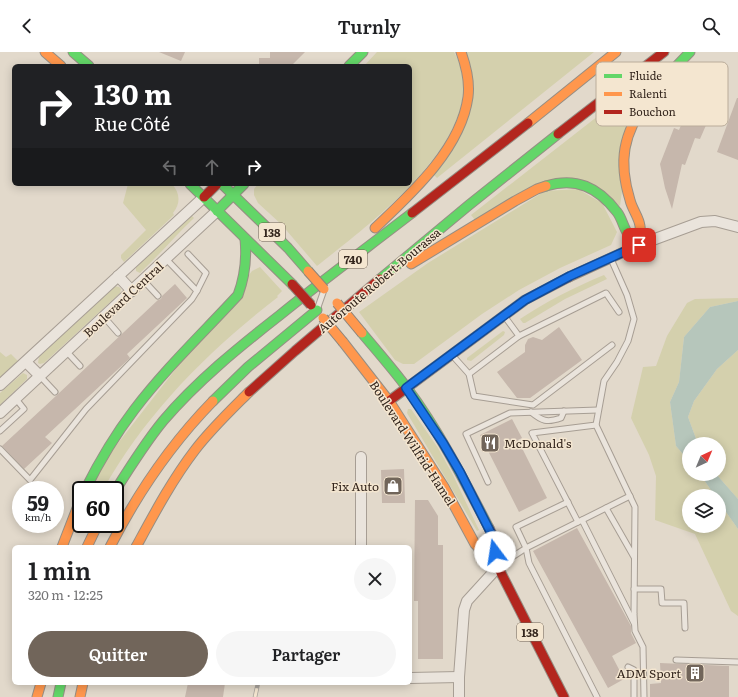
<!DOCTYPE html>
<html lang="fr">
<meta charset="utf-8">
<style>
:root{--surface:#fff;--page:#f6f6f6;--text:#202124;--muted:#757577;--accent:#71655a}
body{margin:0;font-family:Literata,serif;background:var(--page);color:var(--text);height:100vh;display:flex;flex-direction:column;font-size:15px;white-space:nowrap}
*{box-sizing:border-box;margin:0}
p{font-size:13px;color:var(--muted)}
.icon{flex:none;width:22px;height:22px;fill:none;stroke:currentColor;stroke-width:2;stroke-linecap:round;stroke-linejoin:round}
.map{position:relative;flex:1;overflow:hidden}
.panel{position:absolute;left:12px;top:493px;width:400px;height:140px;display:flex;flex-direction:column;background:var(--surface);border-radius:6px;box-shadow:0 2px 10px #0003}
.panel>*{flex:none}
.top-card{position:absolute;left:12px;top:12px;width:400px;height:122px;border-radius:6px;box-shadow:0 2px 10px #0003;background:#202124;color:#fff;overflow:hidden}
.needle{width:26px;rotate:44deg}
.tools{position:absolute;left:682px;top:385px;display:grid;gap:8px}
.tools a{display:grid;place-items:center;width:44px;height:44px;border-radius:50%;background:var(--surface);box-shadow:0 2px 10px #0003;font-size:20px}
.speed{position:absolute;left:12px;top:429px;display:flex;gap:8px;font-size:20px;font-weight:700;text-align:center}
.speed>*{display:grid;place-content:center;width:52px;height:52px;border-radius:50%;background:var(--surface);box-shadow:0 2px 10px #0003;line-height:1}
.speed small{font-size:10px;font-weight:400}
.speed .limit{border:2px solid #111;border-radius:6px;background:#fff;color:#111}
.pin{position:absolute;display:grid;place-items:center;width:34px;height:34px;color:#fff;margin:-17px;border-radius:8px;box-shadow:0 2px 6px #0006}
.me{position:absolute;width:44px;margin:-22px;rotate:346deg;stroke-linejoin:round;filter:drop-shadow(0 0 3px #0008)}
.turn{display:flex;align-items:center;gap:14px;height:84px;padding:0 16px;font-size:18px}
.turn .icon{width:52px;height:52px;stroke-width:2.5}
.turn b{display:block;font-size:28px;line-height:34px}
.lanes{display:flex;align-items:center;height:38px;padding:0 16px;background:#0003;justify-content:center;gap:20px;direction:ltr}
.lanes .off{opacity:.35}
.round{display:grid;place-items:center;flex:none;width:42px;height:42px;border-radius:21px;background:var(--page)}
.summary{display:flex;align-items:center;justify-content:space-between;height:68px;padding:0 16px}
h1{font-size:24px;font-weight:600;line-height:30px}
.button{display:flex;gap:8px;margin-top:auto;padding:8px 16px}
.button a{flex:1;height:46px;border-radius:24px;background:var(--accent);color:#fff;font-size:16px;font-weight:600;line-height:46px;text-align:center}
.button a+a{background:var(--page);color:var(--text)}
header{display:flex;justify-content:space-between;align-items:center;height:52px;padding:0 16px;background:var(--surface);font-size:18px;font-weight:600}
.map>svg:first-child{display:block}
.green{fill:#d4d0ad}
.water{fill:#b6c6bb}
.building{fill:#c6b7ac}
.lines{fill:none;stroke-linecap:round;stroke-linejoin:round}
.lane-casing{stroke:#a79e94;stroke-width:7}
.street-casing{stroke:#a79e94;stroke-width:12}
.fast-casing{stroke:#968e84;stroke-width:11}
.slow-casing{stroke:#968e84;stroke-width:11}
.jam-casing{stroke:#968e84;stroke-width:11}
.lane{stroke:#eae4dc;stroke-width:5}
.street{stroke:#eae4dc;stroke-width:10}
.fast{stroke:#63d668;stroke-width:9}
.slow{stroke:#ff974d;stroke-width:9}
.jam{stroke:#b3261e;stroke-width:9}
.rail-casing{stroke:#a9a39c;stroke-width:4.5}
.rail{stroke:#f4e6d0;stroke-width:3;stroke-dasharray:9;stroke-linecap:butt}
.slow-bridge-casing{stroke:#8c847b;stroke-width:11;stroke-linecap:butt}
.jam-bridge-casing{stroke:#8c847b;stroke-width:11;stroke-linecap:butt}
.slow-bridge{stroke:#ff974d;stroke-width:9}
.jam-bridge{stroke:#b3261e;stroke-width:9}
.route-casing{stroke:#114b97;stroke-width:10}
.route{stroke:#1a73e8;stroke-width:7}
.labels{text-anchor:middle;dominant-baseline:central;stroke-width:3;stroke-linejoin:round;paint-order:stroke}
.shield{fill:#f4e6d0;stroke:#6e6053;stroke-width:1}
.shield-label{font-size:11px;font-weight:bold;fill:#34261d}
.street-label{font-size:12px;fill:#34261d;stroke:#f4e6d0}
.poi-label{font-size:12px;fill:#34261d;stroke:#f4e6d0;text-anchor:end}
.key{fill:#f4e6d0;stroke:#baac9a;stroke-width:1}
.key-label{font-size:11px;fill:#34261d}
</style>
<header><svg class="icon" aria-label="back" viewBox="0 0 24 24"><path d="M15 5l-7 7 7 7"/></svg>Turnly<svg class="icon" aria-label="search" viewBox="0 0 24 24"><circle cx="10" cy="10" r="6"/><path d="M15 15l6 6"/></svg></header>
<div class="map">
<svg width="738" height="645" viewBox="0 0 738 645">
<rect width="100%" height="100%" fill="#e2d9cb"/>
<g class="green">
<path d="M377,0H454C499,79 369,172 317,214L281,172L258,151L254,143V137L258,132H410V14H364Z"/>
<path d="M466,0H594L437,126L433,122L461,83Z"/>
<path d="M662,14L666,18L641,47L622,139L620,154L574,126L475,168L471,163Z"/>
<path d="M128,132H172C180,141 181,151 173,161L174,163L124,210L121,206V203L146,178L123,151Z"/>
<path d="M578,137L602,151L617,180L611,193L560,216L519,238L482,262L414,312H403L395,308L359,260L428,211L545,139Z"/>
<path d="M191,163L194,166C176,183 160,202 142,219L140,221L136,219V214Z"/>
<path d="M260,215L282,239L277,244L278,245C208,299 146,361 103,438H90L108,404L252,219Z"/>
<path d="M604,223L607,227L565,247L525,271H523L520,267C547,249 575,235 604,223Z"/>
<path d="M114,234L119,235L121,237L120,241L44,311L40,312L38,311L39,305Z"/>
<path d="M738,246V249L710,255L684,285L679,330L670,350L676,394L689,409V422H700L715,444H689V474H719V450L738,477V564L731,559L695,482L655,468L656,424L649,403L631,366L643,315L656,314L667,284L687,251L695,247Z"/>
<path d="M503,279L505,280L504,283L471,309L467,308V306Z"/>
<path d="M738,298V447L716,422H719V392H698L688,365L694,349L717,317Z"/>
<path d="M0,300L6,305L11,302L18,309L0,326Z"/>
<path d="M23,321L27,323V327L0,353V341Z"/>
<path d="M408,357H411L438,396L453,423L479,478L477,479L407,361Z"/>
</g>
<g class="water">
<path d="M738,249V298L717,317L694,349L688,365L698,392H689V409L676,394L670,350L679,330L684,285L710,255Z"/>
<path d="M700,422H716L738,447V477L719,450V444H715Z"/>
</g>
<g class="building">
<path d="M159,0H185L181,9Z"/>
<path d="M270,0H305L291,14H259V6H270Z"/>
<path d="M737,46H738V108L717,100Z"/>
<path d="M692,48L713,57L700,87L695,86L685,113L682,112L672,157L665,136L660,112L674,76L679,78Z"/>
<path d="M175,232L187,246L127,302L130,306L45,385L52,391L24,417L2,394L57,343L158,248L161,247L162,244Z"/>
<path d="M559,275L582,308L530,346H517L497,320L525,300V293L528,287L533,285L542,288Z"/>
<path d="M512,367L522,386L518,388L547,446L519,460L480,383Z"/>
<path d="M404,417L405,451H382L381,418Z"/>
<path d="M415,448H428L438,464V493H443V607H418V549H414Z"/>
<path d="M577,476L631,574V581L636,591L612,604L624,627L608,636L533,499Z"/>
<path d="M660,611L729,614V645H650V632L661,631Z"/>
<path d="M188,631H225L223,645H185Z"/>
</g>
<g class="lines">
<defs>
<g id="lane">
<path d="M188,202L206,221L197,239"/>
<path d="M611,207L627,243L634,267L628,289L617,310L604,329L596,373L635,455L634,562L635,579L643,595L644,645"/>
<path d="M144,229L158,244"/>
<path d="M318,255L324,238"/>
<path d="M104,265L118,281"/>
<path d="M505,265L519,284"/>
<path d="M66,299L80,314"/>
<path d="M452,303L469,322L474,344L533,353L612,293"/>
<path d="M469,322L519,284L606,241L619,260"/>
<path d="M40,324L55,340"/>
<path d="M531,360C542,369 547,371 561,366L564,359"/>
<path d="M0,379L24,357L16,347"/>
<path d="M0,397L30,428L86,357L192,247L197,239L166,207"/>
<path d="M488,430L466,382L510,361L598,358"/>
<path d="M568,450L516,475L526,496L529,511L597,645"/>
<path d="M606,456L634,505"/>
<path d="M582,468L634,571"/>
<path d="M578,470L532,381L596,373"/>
<path d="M500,513L526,496L630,444"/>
<path d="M634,537H661L662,551H684L685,576"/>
<path d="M676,608L738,610"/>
<path d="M628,615L634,618V645"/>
</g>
<g id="street">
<path d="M639,193L701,170L715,169L738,175"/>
<path d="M118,224L132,239"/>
<path d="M26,310L40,324"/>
<path d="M0,333L204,145"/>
<path d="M0,361L217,159"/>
<path d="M361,405V495"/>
<path d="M410,626L459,625"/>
<path d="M459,645V625L464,558L467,549L498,515"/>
</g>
<g id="fast">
<path d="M73,0L89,14"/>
<path d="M349,14L363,0"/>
<path d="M647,49L666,25L690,0"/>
<path d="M190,132L292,232"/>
<path d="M222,132L288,196L308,219"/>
<path d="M546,134C576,125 598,135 617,160C622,166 623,175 628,182C631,186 635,189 639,193"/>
<path d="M217,159L244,132"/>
<path d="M380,227L469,153L558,82"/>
<path d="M362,281C377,299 393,317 407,336C439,379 464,428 489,476"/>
<path d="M213,349L248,315L317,258"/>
<path d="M85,438C99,410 115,383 134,358C165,317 203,281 238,243C245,224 247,207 245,187"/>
<path d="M115,439C130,415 145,391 163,369C197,329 239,295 280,263C323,228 368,195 412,161"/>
<path d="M58,645L61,631"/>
</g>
<g id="slow">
<path d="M45,0L61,14"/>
<path d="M528,71L616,0"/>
<path d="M375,176C411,142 461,97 468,45C470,30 466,14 461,0"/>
<path d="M639,193C639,187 641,181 640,174C639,165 632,157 630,148C618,109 623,82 647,49"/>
<path d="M411,212L515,149L537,137L546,134"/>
<path d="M569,225L639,193"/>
<path d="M343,290L389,349L444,435L475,492L498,515"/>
<path d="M62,495L81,446"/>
<path d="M87,495L98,472"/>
<path d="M110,495C137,442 171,392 213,349"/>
<path d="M136,495C154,462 172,428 195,398C211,377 230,359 249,340"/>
<path d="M37,645L41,631"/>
<path d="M80,645L83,631"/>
</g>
<g id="jam">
<path d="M558,82L664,0"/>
<path d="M204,145L217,132"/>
<path d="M412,161L528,71"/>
<path d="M249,340L295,299L380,227"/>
<path d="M389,349L525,248L569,225"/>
<path d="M489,476L493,485L498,515L564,645"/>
</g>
</defs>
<use href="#lane" class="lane-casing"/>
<use href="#street" class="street-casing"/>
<use href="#fast" class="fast-casing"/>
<use href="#slow" class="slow-casing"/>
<use href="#jam" class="jam-casing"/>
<use href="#lane" class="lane"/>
<use href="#street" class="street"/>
<use href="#fast" class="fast"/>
<use href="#slow" class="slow"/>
<use href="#jam" class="jam"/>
<defs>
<path id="rail" d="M255,645L258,631"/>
</defs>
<use href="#rail" class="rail-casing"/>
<use href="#rail" class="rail"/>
<defs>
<g id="slow-bridge">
<path d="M308,219L324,237"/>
<path d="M337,251L362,281"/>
<path d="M323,266L343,290"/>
</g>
<path id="jam-bridge" d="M292,232L311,253"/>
</defs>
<use href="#slow-bridge" class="slow-bridge-casing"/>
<use href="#jam-bridge" class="jam-bridge-casing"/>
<use href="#slow-bridge" class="slow-bridge"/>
<use href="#jam-bridge" class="jam-bridge"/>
</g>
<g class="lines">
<defs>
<path id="route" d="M495,500L493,485L460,420L443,391L406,336L525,248L570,224L639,193"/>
</defs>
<use href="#route" class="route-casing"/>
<use href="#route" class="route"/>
</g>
<defs>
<symbol id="restaurant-square" viewBox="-11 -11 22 22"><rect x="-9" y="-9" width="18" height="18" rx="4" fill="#71655a" stroke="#f4e6d0"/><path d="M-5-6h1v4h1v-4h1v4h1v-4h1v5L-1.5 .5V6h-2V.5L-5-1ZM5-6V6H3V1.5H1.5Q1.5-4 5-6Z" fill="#fff"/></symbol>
<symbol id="shop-square" viewBox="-11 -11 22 22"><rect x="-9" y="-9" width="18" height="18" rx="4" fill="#71655a" stroke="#f4e6d0"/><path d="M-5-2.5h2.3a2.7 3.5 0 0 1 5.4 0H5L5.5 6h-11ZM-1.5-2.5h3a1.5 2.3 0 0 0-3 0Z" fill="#fff"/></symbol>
<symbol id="building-square" viewBox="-11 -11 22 22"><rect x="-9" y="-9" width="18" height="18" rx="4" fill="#71655a" stroke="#f4e6d0"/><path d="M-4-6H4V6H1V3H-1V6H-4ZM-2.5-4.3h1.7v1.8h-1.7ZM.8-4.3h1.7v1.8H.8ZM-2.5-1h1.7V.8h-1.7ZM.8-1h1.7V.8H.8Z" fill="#fff"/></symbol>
</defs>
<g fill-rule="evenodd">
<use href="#restaurant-square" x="479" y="380" width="22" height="22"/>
<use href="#shop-square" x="382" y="423" width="22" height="22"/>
<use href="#building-square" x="684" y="610" width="22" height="22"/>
</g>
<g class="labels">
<g class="shield">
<rect x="259" y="171" width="26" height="18" rx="3"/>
<rect x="339" y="198" width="28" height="18" rx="3"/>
<rect x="517" y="571" width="26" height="18" rx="3"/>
</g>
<g class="shield-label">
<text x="272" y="180">138</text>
<text x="353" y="207">740</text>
<text x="530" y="580">138</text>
</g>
<g class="street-label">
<text transform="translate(379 228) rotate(-40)">Autoroute Robert-Bourassa</text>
<text transform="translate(123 247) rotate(-43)">Boulevard Central</text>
<text transform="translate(413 391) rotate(57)">Boulevard Wilfrid-Hamel</text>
</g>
<g class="poi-label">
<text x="504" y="391" text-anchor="start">McDonald's</text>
<text x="379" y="434">Fix Auto</text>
<text x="681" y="621">ADM Sport</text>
</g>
</g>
<rect x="596" y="10" width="132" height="64" rx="6" class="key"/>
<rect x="604" y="22" width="18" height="4" fill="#63d668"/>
<rect x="604" y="40" width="18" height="4" fill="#ff974d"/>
<rect x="604" y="58" width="18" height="4" fill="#b3261e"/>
<g class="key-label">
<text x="629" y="28">Fluide</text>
<text x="629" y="46">Ralenti</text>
<text x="629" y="64">Bouchon</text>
</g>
</svg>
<div class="tools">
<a><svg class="needle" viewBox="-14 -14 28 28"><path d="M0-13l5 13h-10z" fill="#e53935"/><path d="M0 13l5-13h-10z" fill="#757577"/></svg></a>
<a><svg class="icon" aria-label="layers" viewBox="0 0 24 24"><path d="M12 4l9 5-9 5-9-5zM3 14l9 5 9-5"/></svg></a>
</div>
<div class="speed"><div>59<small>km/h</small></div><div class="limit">60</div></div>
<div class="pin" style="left:639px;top:193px;background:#d93025"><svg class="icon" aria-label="arrive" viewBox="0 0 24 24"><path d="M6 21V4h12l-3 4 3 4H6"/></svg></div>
<svg class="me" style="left:495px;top:500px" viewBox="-20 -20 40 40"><circle r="19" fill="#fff"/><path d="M0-13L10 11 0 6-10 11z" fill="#1a73e8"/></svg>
<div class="top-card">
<div class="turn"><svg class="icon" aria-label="right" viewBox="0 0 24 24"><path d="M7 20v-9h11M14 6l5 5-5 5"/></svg><div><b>130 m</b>Rue Côté</div></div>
<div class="lanes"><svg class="icon off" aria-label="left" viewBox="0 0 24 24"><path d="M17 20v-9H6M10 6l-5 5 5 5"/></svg><svg class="icon off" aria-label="ahead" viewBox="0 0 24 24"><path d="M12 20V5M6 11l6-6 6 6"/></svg><svg class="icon" aria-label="right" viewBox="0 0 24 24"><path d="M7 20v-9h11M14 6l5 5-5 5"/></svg></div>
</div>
<section class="panel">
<div class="summary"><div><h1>1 min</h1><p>320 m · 12:25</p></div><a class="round"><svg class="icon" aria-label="close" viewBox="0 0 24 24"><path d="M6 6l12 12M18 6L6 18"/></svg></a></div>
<div class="button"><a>Quitter</a><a>Partager</a></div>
</section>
</div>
